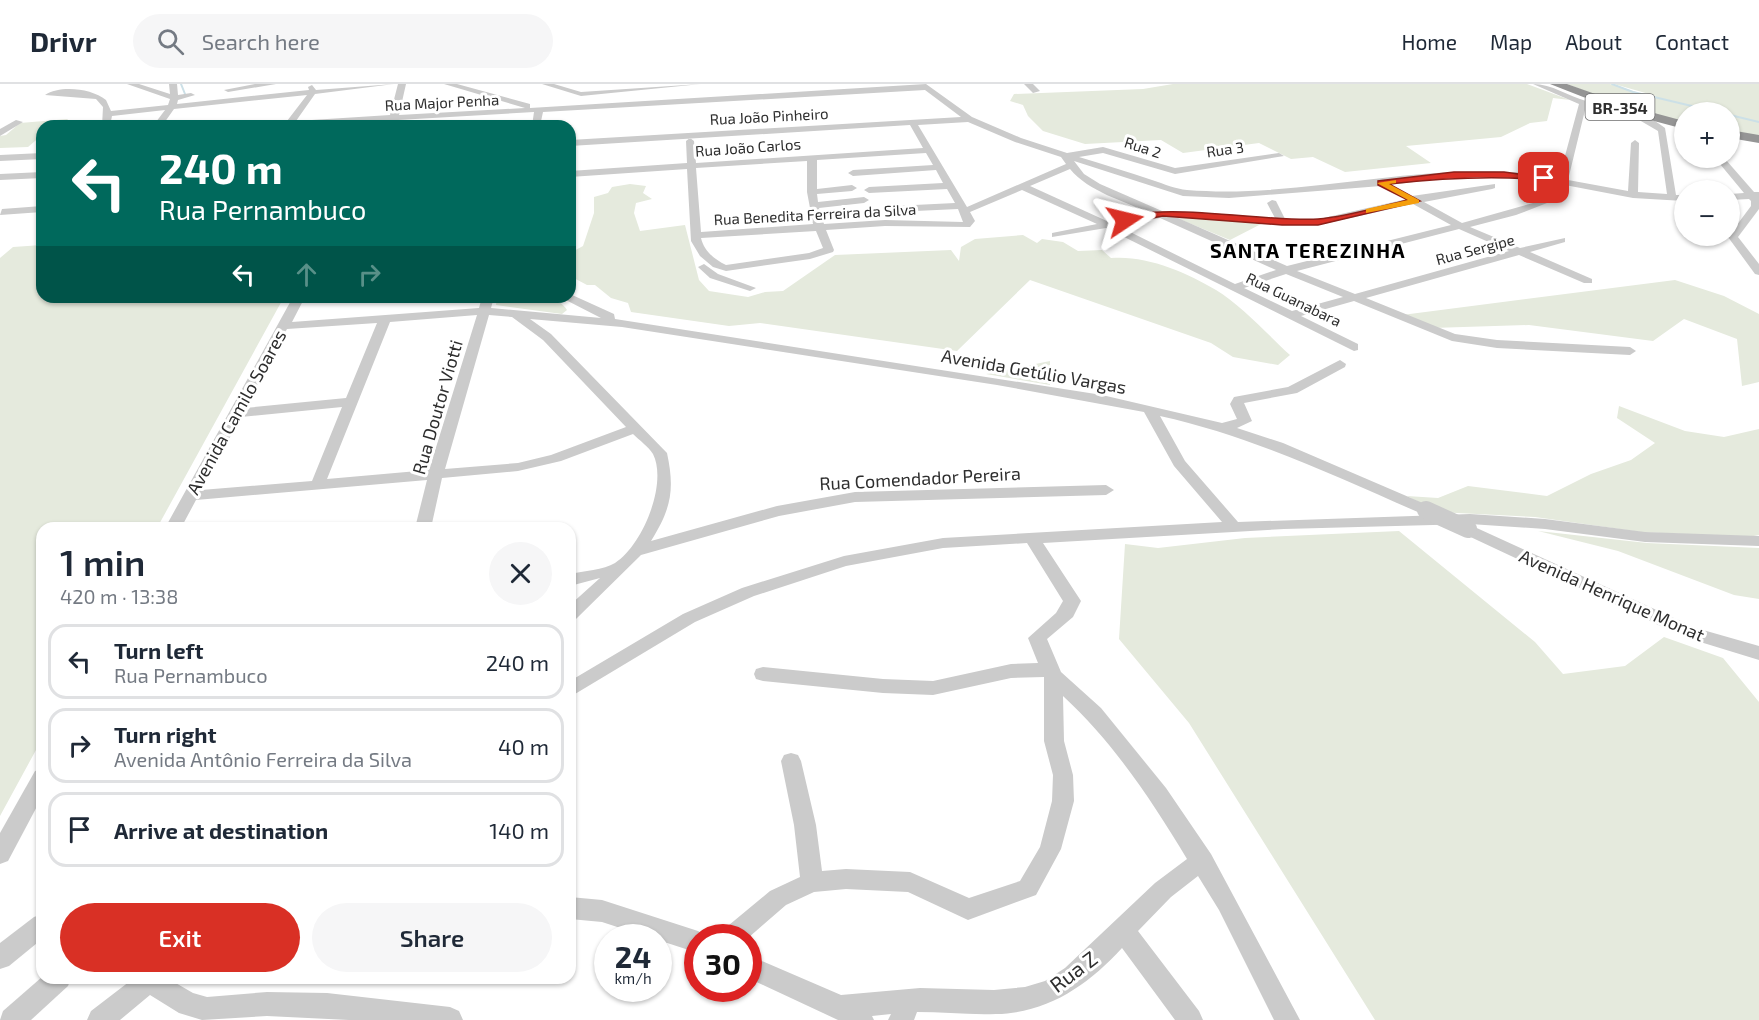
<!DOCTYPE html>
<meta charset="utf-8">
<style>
:root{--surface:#fff;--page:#f6f6f7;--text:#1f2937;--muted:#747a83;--line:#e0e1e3;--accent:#d93025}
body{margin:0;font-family:"Exo 2",sans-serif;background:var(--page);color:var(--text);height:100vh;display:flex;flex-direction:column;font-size:22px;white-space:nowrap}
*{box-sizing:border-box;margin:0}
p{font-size:20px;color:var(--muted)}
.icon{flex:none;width:33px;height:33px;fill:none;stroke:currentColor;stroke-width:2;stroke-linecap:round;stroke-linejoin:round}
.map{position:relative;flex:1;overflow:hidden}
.sheet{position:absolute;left:36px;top:438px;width:540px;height:462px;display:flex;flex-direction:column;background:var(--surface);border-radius:18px;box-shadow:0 2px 4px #0004}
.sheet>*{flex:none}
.hud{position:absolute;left:36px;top:36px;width:540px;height:183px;border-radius:18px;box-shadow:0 2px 4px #0004;background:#00695c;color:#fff;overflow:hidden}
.buttons{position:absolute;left:1674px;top:18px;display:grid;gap:12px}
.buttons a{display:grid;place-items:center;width:66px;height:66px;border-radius:50%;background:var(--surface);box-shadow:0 2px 4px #0004;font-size:30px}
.speed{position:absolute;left:594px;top:840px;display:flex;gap:12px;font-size:30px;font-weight:700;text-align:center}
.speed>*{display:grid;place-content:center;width:78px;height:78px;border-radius:50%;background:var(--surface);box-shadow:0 2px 4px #0004;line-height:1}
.speed small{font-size:15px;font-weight:400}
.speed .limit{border:9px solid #d22;background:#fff;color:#111}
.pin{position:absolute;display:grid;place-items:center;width:51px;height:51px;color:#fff;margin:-26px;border-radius:12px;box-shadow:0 3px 9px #0006}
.me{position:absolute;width:66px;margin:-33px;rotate:80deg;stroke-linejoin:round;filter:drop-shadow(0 0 4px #0008)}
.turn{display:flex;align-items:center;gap:21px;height:126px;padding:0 24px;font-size:27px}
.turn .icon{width:78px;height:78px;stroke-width:2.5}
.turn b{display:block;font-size:42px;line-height:51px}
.lanes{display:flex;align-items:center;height:57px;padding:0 24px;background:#0003;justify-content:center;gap:30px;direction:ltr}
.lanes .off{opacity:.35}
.round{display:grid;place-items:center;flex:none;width:63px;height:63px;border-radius:32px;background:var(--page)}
.overview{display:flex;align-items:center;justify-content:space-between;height:102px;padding:0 24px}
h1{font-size:36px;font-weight:600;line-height:45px}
.action{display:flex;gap:12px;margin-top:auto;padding:12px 24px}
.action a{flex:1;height:69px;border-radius:36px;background:var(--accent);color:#fff;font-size:24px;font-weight:600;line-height:69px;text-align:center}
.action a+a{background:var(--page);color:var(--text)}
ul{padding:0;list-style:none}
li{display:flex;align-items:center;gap:18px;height:75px;margin:0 12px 9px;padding:0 12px;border:3px solid var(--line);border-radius:18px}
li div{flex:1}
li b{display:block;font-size:22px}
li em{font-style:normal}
header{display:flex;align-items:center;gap:36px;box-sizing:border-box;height:84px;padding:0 30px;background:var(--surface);border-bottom:2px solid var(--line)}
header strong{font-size:28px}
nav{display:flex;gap:33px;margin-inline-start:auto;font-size:21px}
.search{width:420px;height:54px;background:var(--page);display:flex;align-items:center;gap:15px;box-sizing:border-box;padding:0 21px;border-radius:33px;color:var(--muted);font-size:22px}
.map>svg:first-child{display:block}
.green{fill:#e5eadd}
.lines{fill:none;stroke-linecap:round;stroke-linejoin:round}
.stream{stroke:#cce0e7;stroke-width:2}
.minor{fill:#cbcbcb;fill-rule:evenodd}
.highway{fill:#959595;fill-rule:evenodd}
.minor-bridge{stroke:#cbcbcb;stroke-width:18}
.route{fill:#d93025;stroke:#8d1f18;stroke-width:1.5}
.slow{fill:#f59e0b}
.labels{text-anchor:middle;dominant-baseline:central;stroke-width:6;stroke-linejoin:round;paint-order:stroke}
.far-street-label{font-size:15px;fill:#2e2e2e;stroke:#fff}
.shield{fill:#fff;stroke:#6d6d6d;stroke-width:1.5}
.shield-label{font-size:16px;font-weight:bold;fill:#2e2e2e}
.street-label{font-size:18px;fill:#2e2e2e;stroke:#fff}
.far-district-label{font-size:20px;font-weight:bold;letter-spacing:1.5px;fill:#000;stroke:#fff}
.near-street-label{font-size:21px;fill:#2e2e2e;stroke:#fff}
</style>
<header>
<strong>Drivr</strong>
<div class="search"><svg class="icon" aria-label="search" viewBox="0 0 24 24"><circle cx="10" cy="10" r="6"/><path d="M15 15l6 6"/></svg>Search here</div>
<nav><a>Home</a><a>Map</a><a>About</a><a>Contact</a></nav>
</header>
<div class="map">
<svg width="1759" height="936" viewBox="0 0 1759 936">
<rect width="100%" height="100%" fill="#fff"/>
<g class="green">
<path d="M1173,0H1527L1570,16L1553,14L1547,37L1530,39L1501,53L1406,62L1431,79L1345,88L1313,73L1291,75L1259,59L1183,69L1161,56L1085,60L1043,47L1028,32L1023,21L1010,17L1014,10L1143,5Z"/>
<path d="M1567,0H1610L1646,11L1625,22Z"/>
<path d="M1614,0H1759V52L1730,46V28H1684V38L1633,24L1656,12Z"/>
<path d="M68,35L63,42H42V51L28,63L0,64V52L6,51L20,39Z"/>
<path d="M630,100L646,102L643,109L652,115L636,119L634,129L640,147L685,141L699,196L709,207L748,213L765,208L783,207L835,171L951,166L959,177L961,163L975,155L1023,151L1037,159L1042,155L1063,158L1078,167L1102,166L1111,174C1146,171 1186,188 1216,206C1241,221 1268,251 1290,271L1278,281L1233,273L1211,259L1030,196L957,267L760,239L729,242L631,228L628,219L611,214L595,201H587L570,192V169L583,162L594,129V113L608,109L612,103Z"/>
<path d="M1172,132L1263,139L1230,156Z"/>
<path d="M42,161V213H284L157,444H42V655L0,732V174L13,163Z"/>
<path d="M1675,196L1724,212L1759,230V298L1742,302L1737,255L1684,235L1653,257L1529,241L1432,244L1402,231Z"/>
<path d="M497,213C517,213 555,206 567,226L562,230L496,221Z"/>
<path d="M1050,277V301L986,290Z"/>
<path d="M1619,322L1685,347L1724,353L1759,345V451L1748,453L1641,448L1535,433L1438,428L1407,412L1438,414L1468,402L1547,412L1591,390L1631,376L1655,359L1617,334Z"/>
<path d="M1399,447L1535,558L1563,590L1625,582L1664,553L1723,574L1759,618V936H1375L1189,639L1119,555L1125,460L1158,464L1245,454Z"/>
<path d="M1538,447L1647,459L1759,464V515L1734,511L1618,467Z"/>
</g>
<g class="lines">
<g class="stream">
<path d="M181,0L185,10"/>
<path d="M1612,0L1633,8L1717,28"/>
<path d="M1730,31L1759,38"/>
</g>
<g class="minor">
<path d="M127,0H139L170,10L169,0H177L178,11L191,9L195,11L178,16L177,20L309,6L308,3L312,1L316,6L394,0L315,10L296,37L390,31L398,0H406L399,31L525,24L444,0H457L530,20V24L926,0L972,33L1021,54L1067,69L1103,63L1175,84L1279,69L1284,72L1175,90L1103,69L1079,73C1103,80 1128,88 1152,96C1164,100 1176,105 1187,106C1311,116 1436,71 1559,94L1579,20L1533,0C1552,0 1568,12 1586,17C1613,26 1642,25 1665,44L1676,111H1684V117L1633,114L1544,97L1504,93H1454L1381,102L1229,114L1183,112L1074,77L1084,90L1100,100L1162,127L1275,134L1267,119L1272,116L1276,117L1285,135H1319L1407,115L1412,112L1495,100V104L1492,105L1424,118L1462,139L1547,115V119L1516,131L1470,143L1520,164L1565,154V158L1530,168L1592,195V199H1584L1519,171L1366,214L1455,250L1497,256L1630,263L1636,267L1630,271L1497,264L1452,257L1354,217L1301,232L1358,260V266L1354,267L1106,144L1052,153V149L1097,140L1022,106L970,128L975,137L970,143L885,142L826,146L834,166L833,168L810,175L726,187L713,183L700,172L691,157L687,85L570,93V87L687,79L686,57L690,54L694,57L696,79L923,64L910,41L570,62V56L961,33L925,6L543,28L540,42H532L534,28L398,36L396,42H388L389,37L242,42L246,39L287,37L307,11L174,25L162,42H153L165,26L112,32L110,42H102L103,23L96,15L45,11C60,1 91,4 106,16L111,27L168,21L170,15ZM1586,22L1634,33L1658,47L1667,110L1638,108L1639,59L1635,56L1631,59L1628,107L1568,96ZM968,38L1015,58L1061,73L1066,80L967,123L918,41ZM926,69L933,81L853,86L848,89L853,92L936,86L943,99L869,103L864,106L869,109L947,105L955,119L894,122L889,125L894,128L958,125L963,138L885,136L824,140L819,124L864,119L869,116L864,113L818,118L817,110L852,107L857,104L852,101L817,105V76ZM807,77V108L813,140L701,148L696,84ZM1070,85C1089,108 1124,117 1150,129L1109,138L1030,102ZM1413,120L1451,141L1287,182L1178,134L1319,141ZM1160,134L1276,186L1235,200L1118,142ZM1459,145L1509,167L1355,210L1297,187ZM816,147L823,164L809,169L726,181C714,175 704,167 701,154ZM1286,190L1343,213L1292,227L1244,204Z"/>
<path d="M255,0H276L228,8L224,6Z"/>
<path d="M542,0H554L581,8L701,0L581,12Z"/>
<path d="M1024,0H1033L1040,7L1033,9Z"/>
<path d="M16,36L23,38L0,52V45Z"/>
<path d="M42,69V75L0,77V71Z"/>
<path d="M1720,76H1726L1754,108H1759V125L1738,153L1759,180V191L1755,190L1728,153L1751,122V117L1749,115L1730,116V110L1744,109L1720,80Z"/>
<path d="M42,88V94L0,96V90Z"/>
<path d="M42,122V128L0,131L2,125Z"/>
<path d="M704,180L718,190L756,204L750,207L710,194L698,183Z"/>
<path d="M570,210L614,230L615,235L1102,311L1222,339L1237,335L1230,320L1234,313L1288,303L1340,276L1346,280L1345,283L1297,309L1244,319L1252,337L1237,344L1283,359L1432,423L1434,426L1426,431L1420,429C1335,392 1251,352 1160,332L1185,377L1238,438L1470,430L1545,435L1645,448L1759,452V462L1645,458L1545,445L1470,440L1284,445L1043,459L1081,517L1073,533L1047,555L1061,588L1101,624L1166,704L1211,770L1300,936H1274L1219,826L1198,792L1171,813L1138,847L1199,927L1203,936H1175L1122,864C1088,901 1048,929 996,930C969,931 943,928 917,928L914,936H888L891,930L872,932L874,936H838L748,894V871L841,911L920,904L994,906L1025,903L1045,897L1065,884L1155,799L1187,775C1152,717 1114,659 1063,612L1064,657L1073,691L1074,717L1061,765L1036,811L968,836L908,808L846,805L814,808L786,821L748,854H719L723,846L770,807L800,793L794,741L781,677L784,671L791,669L798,671L801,677L816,741L822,787L846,785L910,788L969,814L1020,797L1040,763L1052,717L1053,691L1044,657V593L1011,594L933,611L883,609L763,597L756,595L754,590L756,585L763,583L883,595L933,597L1011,580L1038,579L1028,554L1056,529L1063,517L1027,459L943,464L846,482L754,512L695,538L570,613V597L683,530L742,504L844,472L943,454L1222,438L1174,382L1144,328L997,301L622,243L530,235L551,250L667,369C675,406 671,425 651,457L777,422L855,408L1106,401L1114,406L1106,411L855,418L779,432L641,471L576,535L570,537V521L600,494L570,502V490C583,487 604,486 615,479C642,462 668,400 653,370C649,363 639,356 633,350L561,377L518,387L442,394L431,444H415L427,396L196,416L181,444H165L293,213H305L292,238L479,224L482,213H494L491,224L601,234L560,213H570ZM477,231L429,386L327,395L390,238ZM489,231L512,233L543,256L626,343L551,371L518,379L445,385ZM377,239L346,314L245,324L287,245ZM342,323L312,397L201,406L241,333Z"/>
<path d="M1468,440L1696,544L1759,562V576L1684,553L1462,449L1460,445L1462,441Z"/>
<path d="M42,685V713L8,777L0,780V749L35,687Z"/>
<path d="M570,813L602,816L698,847L708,854H698V869L658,856V854H651L602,838L570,835Z"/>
<path d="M42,830V855L9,882L0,885V859L34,833Z"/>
<path d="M42,893L71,894L68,902L31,936H0L3,927Z"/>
<path d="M134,894H167L193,909L207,913L267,908L327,909L450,923L459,927L463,936H349L267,932L202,936L179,929L150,911L120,936H87L91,927Z"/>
</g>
<g class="highway">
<path d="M1550,0H1567L1632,23L1684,37V45L1624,29Z"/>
<path d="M1730,46L1759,51V59L1730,54Z"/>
</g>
<path class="minor-bridge" d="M1426,426L1468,445"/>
</g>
<path class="route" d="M1454,88H1504L1548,94L1544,96C1491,91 1442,94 1389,100L1420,117L1318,141H1282L1163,132L1125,139L1121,136C1152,116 1273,139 1318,135C1347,133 1378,123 1408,116L1378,101V97Z"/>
<path class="slow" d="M1396,96V99L1389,100L1419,116V119L1366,129V125L1408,116L1377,99Z"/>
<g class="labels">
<g class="far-street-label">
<text transform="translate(442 18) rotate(-3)">Rua Major Penha</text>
<text transform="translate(769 32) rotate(-3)">Rua João Pinheiro</text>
<text transform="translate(748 63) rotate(-4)">Rua João Carlos</text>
<text transform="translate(1143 63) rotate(18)">Rua 2</text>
<text transform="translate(1225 65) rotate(-8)">Rua 3</text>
<text transform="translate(815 130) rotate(-3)">Rua Benedita Ferreira da Silva</text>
<text transform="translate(1475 165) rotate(-15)">Rua Sergipe</text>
<text transform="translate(1294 215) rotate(26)">Rua Guanabara</text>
</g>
<rect class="shield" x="1585.5" y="10" width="69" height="26" rx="4.5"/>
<g class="shield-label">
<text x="1620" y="23">BR-354</text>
</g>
<g class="street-label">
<text transform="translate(1034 287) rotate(10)">Avenida Getúlio Vargas</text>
<text transform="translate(437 323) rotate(-74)">Rua Doutor Viotti</text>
<text transform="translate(236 328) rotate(-61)">Avenida Camilo Soares</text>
<text transform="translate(920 394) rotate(-3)">Rua Comendador Pereira</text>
<text transform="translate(1612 511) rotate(24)">Avenida Henrique Monat</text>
</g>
<g class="far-district-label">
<text x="1308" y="166">SANTA TEREZINHA</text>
</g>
<g class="near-street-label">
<text transform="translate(1073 887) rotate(-37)">Rua Z</text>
</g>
</g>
</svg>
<div class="buttons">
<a>+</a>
<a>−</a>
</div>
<div class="speed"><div>24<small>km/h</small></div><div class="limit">30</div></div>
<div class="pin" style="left:1544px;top:94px;background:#d93025"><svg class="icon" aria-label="arrive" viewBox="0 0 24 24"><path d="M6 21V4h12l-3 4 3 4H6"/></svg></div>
<svg class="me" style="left:1125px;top:136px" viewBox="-20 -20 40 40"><path d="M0-17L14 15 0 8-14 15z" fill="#d93025" stroke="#fff" stroke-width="4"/></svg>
<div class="hud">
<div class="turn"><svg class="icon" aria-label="left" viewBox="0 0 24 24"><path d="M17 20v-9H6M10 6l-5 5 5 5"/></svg><div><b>240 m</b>Rua Pernambuco</div></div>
<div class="lanes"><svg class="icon" aria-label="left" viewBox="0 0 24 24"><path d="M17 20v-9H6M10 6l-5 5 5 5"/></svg><svg class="icon off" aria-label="ahead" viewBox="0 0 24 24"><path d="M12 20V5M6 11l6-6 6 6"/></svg><svg class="icon off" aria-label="right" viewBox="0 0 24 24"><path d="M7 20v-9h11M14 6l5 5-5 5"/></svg></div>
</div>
<section class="sheet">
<div class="overview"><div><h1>1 min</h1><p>420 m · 13:38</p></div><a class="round"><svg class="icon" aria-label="close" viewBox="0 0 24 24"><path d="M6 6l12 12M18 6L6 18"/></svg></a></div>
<ul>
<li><svg class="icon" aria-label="left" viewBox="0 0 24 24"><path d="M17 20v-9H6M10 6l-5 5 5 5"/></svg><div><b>Turn left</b><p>Rua Pernambuco</p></div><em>240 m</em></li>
<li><svg class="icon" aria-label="right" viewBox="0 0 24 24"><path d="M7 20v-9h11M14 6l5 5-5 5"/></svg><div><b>Turn right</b><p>Avenida Antônio Ferreira da Silva</p></div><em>40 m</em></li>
<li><svg class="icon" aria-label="arrive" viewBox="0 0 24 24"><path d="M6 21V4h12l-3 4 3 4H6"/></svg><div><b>Arrive at destination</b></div><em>140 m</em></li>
</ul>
<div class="action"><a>Exit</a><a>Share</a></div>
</section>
</div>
